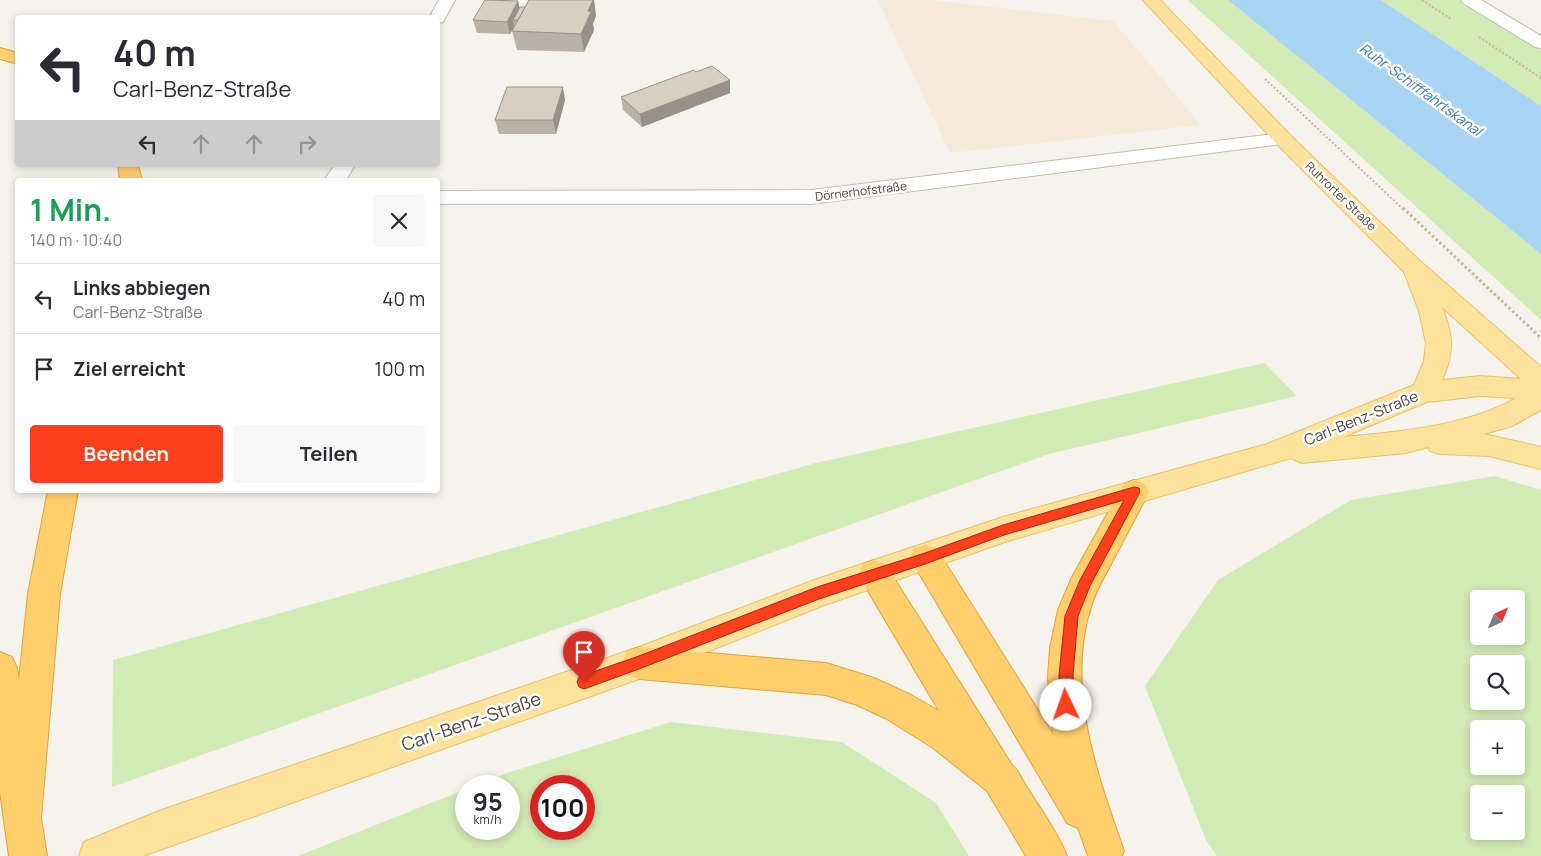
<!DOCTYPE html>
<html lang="de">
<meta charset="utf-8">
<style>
:root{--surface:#fff;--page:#f7f7f7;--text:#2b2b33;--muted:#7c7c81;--line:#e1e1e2;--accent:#fc3f1d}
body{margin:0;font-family:Manrope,sans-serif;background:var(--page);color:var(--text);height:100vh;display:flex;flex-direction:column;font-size:19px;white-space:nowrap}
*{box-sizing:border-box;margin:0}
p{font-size:16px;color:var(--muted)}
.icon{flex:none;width:28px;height:28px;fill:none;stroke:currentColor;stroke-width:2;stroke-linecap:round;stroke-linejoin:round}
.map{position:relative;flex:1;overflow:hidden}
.drawer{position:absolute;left:15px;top:178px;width:425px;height:315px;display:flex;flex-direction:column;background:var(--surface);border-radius:5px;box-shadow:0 2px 8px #0003}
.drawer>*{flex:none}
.top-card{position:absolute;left:15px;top:15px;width:425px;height:152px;border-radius:5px;box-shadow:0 2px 8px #0003;background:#fff;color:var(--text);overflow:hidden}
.needle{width:32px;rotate:44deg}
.tools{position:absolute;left:1470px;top:590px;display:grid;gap:10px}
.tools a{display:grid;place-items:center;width:55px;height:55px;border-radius:5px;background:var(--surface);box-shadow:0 2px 8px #0003;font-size:25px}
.speed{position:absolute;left:455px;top:775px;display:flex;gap:10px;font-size:25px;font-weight:700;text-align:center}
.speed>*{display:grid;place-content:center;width:65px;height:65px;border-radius:50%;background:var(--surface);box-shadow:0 2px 8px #0003;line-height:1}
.speed small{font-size:12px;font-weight:400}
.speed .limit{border:8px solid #d22;background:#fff;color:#111}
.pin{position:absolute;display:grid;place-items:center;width:42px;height:42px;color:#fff;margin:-51px -21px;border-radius:50% 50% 50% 0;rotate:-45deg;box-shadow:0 0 5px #0007}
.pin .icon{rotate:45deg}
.me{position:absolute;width:55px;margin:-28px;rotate:357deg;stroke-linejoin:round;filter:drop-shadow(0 0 4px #0008)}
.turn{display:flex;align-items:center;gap:18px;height:105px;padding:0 15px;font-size:22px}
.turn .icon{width:65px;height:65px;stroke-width:2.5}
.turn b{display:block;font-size:35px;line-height:42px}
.lanes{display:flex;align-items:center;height:48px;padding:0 15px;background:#0003;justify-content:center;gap:25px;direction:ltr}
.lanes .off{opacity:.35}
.round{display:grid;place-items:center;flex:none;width:52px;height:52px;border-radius:5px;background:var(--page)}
.overview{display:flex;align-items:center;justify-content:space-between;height:85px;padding:0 15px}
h1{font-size:30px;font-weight:700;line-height:38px;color:#1e9e55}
.action{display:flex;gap:10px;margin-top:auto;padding:10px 15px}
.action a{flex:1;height:58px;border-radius:5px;background:var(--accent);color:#fff;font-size:20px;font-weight:700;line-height:58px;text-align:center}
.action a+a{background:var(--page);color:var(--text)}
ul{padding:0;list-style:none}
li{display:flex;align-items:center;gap:15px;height:70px;padding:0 15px;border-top:1px solid var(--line)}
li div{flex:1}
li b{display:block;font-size:19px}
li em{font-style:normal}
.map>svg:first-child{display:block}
.commercial{fill:#f7ead8}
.green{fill:#d2eab5;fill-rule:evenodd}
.water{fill:#a9d4f2}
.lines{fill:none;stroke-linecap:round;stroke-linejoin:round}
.minor-casing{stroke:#c2bbae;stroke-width:2}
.major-casing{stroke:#e6c16a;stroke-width:2}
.highway-casing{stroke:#e0a43c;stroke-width:2}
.path-far1{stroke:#c4b79f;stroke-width:2;stroke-dasharray:2 2;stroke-linecap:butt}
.path{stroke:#c4b79f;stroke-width:3;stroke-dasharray:2.5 2.5;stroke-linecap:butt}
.minor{fill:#fff;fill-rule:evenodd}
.major{fill:#ffe39c;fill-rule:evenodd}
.highway{fill:#ffcf6e;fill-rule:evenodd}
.wall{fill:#bab2a6}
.shaded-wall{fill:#979187}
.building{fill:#d8cfc1;stroke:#979187}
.route{fill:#fc3f1d;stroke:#a42913}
.labels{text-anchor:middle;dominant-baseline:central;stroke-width:5;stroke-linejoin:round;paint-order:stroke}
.far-street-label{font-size:12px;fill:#4b4439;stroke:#fff}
.far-water-label{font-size:14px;font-style:italic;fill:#2e7ab2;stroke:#fff}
.street-label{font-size:15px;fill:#4b4439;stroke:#fff}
.near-street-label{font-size:18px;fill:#4b4439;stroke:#fff}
</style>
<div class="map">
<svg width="1541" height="856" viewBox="0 0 1541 856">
<rect width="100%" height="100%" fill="#f6f3ec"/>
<path class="commercial" d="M878,0H931L1113,21L1201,125L950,153Z"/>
<g class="green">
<path d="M1188,0H1228L1541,254V320Z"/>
<path d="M1381,0H1476L1541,39V106Z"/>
<path d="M1265,363L1297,396L1049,454L112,787L113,660L816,463Z"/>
<path d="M1495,476L1541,490V856H1217L1206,840L1145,686L1218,580L1351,500ZM1479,599H1516V636H1479ZM1479,664H1516V701H1479ZM1479,729H1516V766H1479ZM1479,794H1516V831H1479Z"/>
<path d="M671,722L842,742L936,803L969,856H298L466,789V829H509V786H474L504,774ZM541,786H584V829H541Z"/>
</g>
<path class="water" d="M1228,0H1381L1541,106V254Z"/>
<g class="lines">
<defs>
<g id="minor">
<path d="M439,0H455L443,22L438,23V18H429Z"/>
<path d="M1461,0H1481L1541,36V48L1535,47L1463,3Z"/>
<path d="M1283,133L1290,135L1293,139L1290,143L811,204H438V191L811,190Z"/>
<path d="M335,165H355L346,180H324Z"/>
</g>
<path id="major" d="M1143,0H1160L1290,135L1419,260L1541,367V410L1512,426L1484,434L1541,447V469L1489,456L1440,454L1430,451L1428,447L1406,453L1302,463L1291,458L1005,542L822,606L639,679L143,856H79L84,842L159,811L639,647L817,579L1003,517L1267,444L1414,385L1424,361L1426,343L1419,311L1404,272L1276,143ZM1442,307L1521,379L1480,376L1442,380C1455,352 1453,334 1442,307ZM1480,396L1516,398C1467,426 1398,432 1343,437L1427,402Z"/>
<g id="highway">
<path d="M0,48L18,53V64L0,59Z"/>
<path d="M118,165H138L142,180H120Z"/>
<path d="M1134,480L1144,484L1149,492C1136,517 1123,541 1110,566C1104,578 1096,590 1092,604C1064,685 1097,774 1124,851L1122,856H1088L1078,828L1067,823L910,558L914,548L925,545L936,548L1053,734L1048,678L1050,648L1058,610L1072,577L1124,484Z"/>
<path d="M48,490H78L60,594L41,818L47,856H9L0,792V652L12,657L17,668L19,680L28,594Z"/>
<path d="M874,560L885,564L1012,765C1019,770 1020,777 1025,784C1039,808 1057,830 1067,856H1026L987,791L933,748L887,719L857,705L826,695L639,679L627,674L622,663L627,652L639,647L826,663L874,678L911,695L939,711L858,574L863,564Z"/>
</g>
</defs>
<use href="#minor" class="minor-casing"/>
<use href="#major" class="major-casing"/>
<use href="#highway" class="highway-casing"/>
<g class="path-far1">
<path d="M1422,0L1451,19"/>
<path d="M1479,37L1541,78"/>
<path d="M1265,79L1404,210"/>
</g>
<path class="path" d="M1403,208L1541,338"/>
<use href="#minor" class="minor"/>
<use href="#major" class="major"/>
<use href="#highway" class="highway"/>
</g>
<g class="wall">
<path d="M529,0H594L596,16L593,24L594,30L584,52L517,50L512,31L515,26L510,34L477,33L473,20L520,7H525Z"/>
<path d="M696,72L730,80V93L642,127L623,110L621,97Z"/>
<path d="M565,100L556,134H499L495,120Z"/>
</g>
<g class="shaded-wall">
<path d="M593,0H594L596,16L593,24L594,30L584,52L581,34L588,11Z"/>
<path d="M518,1L521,14L513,20L514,26L510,34L507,22Z"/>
<path d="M730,80V93L642,127L640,114Z"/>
<path d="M563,87L565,100L556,134L553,120Z"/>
</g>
<g class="building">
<path d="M485,0H487L518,1L507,22L473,20Z"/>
<path d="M529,0H593L588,11L591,12L581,34L512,31Z"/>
<path d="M520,7H525L518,20H513Z"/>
<path d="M712,66L730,80L640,114L621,97L694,70L696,72Z"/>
<path d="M507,87H563L553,120H495Z"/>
</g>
<path class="route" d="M1134,487L1139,488L1140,492L1090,586L1078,616L1073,675L1074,705L1072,710L1066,712L1061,710L1059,705V675L1065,616L1080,580L1124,500L1004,535L925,564L819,599L639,669L584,689L579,687L577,682L579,677L584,675L639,656L817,587L925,553L1003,525Z"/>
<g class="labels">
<g class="far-street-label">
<text transform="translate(861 191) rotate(-7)">Dörnerhofstraße</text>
<text transform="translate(1341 196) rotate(44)">Ruhrorter Straße</text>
</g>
<g class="far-water-label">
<text transform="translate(1421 89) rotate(36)">Ruhr-Schifffahrtskanal</text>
</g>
<g class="street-label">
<text transform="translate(1361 418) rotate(-22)">Carl-Benz-Straße</text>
</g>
<g class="near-street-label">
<text transform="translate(471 721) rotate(-19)">Carl-Benz-Straße</text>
</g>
</g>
</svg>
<div class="tools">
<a><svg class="needle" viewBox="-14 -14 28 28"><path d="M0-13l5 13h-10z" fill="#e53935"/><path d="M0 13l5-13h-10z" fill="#7c7c81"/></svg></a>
<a><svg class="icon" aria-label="search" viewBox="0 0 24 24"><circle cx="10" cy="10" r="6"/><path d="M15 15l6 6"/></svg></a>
<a>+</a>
<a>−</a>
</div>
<div class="speed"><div>95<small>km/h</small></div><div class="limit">100</div></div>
<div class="pin" style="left:584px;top:682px;background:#d93025"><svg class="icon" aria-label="arrive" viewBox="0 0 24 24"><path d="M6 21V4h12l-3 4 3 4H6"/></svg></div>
<svg class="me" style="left:1066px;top:705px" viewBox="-20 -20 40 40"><circle r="19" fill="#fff"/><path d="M0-13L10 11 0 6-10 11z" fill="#fc3f1d"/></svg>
<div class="top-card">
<div class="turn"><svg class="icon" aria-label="left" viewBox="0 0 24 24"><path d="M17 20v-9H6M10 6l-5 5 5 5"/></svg><div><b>40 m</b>Carl-Benz-Straße</div></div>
<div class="lanes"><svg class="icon" aria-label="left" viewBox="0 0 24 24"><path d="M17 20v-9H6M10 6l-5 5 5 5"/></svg><svg class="icon off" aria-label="ahead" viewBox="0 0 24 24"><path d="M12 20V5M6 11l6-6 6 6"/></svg><svg class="icon off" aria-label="ahead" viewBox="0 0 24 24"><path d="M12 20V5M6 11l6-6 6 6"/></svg><svg class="icon off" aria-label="right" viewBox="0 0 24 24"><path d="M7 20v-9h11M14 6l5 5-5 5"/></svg></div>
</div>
<section class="drawer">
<div class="overview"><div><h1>1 Min.</h1><p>140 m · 10:40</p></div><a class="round"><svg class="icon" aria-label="close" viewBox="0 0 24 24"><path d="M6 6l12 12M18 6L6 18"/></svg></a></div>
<ul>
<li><svg class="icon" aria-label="left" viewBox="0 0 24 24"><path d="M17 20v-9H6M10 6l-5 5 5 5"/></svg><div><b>Links abbiegen</b><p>Carl-Benz-Straße</p></div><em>40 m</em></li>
<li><svg class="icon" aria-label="arrive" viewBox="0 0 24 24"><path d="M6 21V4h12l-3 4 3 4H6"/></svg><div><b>Ziel erreicht</b></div><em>100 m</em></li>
</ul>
<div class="action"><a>Beenden</a><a>Teilen</a></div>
</section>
</div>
